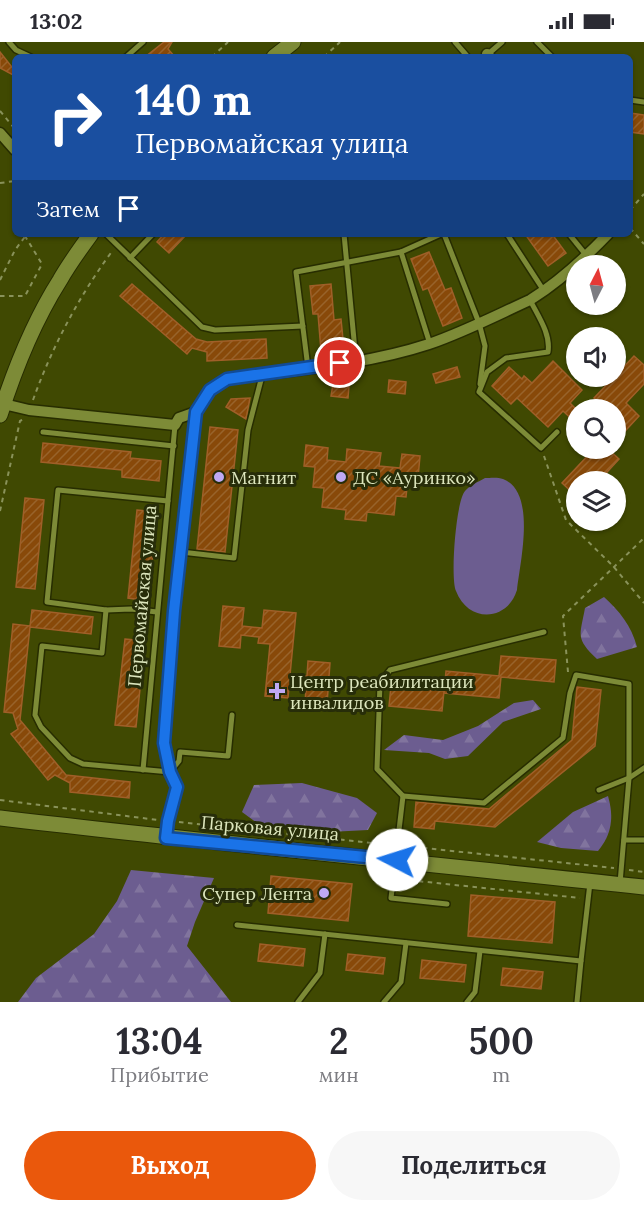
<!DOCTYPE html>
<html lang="ru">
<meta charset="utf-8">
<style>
:root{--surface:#fff;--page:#f7f7f7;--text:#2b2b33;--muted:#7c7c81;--accent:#ea580c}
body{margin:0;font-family:Lora,serif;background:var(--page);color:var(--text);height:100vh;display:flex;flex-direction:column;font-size:22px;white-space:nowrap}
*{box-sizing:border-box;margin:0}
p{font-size:20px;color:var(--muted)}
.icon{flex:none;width:33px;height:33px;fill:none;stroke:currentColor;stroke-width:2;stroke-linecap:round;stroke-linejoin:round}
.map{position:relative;height:960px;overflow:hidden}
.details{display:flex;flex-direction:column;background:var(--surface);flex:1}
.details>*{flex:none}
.top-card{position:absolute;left:12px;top:12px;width:621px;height:183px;border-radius:9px;box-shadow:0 2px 4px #0004;background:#1a4fa0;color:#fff;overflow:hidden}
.needle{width:39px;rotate:6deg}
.buttons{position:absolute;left:566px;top:213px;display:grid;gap:12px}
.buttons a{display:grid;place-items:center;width:60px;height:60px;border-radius:50%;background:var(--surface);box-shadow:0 2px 4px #0004;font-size:30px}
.pin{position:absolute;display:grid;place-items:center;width:51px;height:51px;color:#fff;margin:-26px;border:3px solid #fff;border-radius:50%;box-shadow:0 2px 6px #0007}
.me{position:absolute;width:66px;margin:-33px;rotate:275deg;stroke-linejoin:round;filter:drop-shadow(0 0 4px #0008)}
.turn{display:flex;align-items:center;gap:21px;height:126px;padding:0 24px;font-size:27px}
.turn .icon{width:78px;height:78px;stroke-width:2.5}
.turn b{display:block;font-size:42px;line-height:51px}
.then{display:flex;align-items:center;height:57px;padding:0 24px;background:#0003;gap:12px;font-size:22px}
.eta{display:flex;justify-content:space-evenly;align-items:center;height:102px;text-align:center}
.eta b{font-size:36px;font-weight:700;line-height:42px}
.action{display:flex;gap:12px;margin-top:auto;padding:12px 24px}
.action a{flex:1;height:69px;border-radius:36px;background:var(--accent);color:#fff;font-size:24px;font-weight:700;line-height:69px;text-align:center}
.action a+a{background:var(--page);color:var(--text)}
.status{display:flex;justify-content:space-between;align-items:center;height:42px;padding:0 30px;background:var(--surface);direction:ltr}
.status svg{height:16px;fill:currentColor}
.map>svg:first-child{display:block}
.green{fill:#6c5d90}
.forest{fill:url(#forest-firs)}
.building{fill:url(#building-hatch);stroke:#a05f28;stroke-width:1.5}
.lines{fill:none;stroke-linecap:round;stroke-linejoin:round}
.service-casing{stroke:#272d00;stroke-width:8}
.minor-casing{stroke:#272d00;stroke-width:13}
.secondary-casing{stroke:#272d00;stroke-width:17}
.path{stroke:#89925a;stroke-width:2;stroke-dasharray:4.5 4.5;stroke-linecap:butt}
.service{stroke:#7d8b37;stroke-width:5}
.minor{stroke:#7d8b37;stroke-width:10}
.secondary{stroke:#7d8b37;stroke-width:15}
.route-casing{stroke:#114b97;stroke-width:15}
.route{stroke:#1a73e8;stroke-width:10}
.poi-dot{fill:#bfa9f4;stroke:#272d09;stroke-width:2}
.labels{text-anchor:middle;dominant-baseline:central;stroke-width:6;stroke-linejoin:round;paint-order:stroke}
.poi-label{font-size:18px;fill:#dde6bd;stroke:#272d09;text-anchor:start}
.street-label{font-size:18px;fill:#dde6bd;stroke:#272d09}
</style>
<div class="status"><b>13:02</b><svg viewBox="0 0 49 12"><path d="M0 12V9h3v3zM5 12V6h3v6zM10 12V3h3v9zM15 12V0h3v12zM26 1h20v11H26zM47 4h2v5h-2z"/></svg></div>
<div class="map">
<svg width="644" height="960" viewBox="0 0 644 960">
<defs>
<pattern id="forest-firs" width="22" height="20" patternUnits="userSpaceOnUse" patternTransform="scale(1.5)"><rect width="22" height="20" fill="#6c5d90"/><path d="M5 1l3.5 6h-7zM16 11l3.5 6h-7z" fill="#81749e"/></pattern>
<pattern id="building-hatch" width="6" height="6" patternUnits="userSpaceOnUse" patternTransform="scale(1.5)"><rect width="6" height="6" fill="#884909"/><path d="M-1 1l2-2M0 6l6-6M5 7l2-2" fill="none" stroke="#98632b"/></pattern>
</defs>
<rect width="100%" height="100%" fill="#404902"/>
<path class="green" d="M485,436C490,436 498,435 503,437C537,450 520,520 517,548C507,580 468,581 456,549C450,536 456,459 465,449C470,443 478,440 485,436Z"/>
<g class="forest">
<path d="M604,555C620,570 631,583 637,605L597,617C575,596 580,594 585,566Z"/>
<path d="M533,658L541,667L503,680L468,714L445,717L429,711L384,708L404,693L443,698L478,684L514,661Z"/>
<path d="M302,741L357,756L377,771L368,788L329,790L261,784L242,770L254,743Z"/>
<path d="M608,754C614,775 612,792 598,809L561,806L537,800L573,770Z"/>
<path d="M131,828L214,836L195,880L187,904L231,960H18L36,936L94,892L117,859Z"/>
</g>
<g class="building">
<path d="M164,0H172L168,7L175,15H145Z"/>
<path d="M0,10L15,29V34L0,26Z"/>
<path d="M630,71L644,73V92L630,90Z"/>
<path d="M164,192H187L169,211L157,200Z"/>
<path d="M525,192H552L566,211L548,224Z"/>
<path d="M429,210L445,248L451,246L462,276L443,284L428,246L423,248L411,217Z"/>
<path d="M132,242L196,297L207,300L266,297L267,316L207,319V310L192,306L187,312L120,254Z"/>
<path d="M331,242L334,278L341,277L344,307L321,309L318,272H313L310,244Z"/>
<path d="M634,314L644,323V342L626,361L639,374L615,400V368H607L594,356Z"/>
<path d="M553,319L582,348L570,361L576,367V381L563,369L548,385L517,356L511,362L492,344L509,325L522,337L524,334L532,341Z"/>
<path d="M457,325L460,335L436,341L433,332Z"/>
<path d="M389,338L406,340L405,352L388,350Z"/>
<path d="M333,342L349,344L348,356L331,354Z"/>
<path d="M250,356L246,377L226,365L231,357Z"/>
<path d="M210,385L238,388L225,510L197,507Z"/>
<path d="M43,401L131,410L130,416L161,419L159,439L122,435V428L41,420Z"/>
<path d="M306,403L328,406L327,418L346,420L347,407L381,411L379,424L400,426L402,412L420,414L418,436L408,435L406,455L396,454L394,473L367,470L366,479L345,477L346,468L322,465L324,446L313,445L315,425L304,424Z"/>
<path d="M595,406H607L619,417L598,440H576V454L562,441Z"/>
<path d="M25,456L44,458L35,547L16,545Z"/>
<path d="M137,468L157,470L148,559L128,556Z"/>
<path d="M223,564L244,566L242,584L262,586L264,568L296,571L290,633L307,634L308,619L330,621L327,662L305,660L306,647L289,645L288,656L265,654L270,602L258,601L259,595L241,593L240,606L219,604Z"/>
<path d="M32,568L93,575L91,592L30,585L20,678L66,733L130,740L129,756L70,750V741L55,733L48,738L11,692L18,687L13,671L4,670L13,582L30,584Z"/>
<path d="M125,597L145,599L136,685L115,683Z"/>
<path d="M501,614L556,618L554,640L501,635L499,656L444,651L446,629L499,634Z"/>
<path d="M391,644L444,649L442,669L389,664Z"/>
<path d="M577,645L601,648L595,704L495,785L435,779L434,787L414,785L416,760L489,767L572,698Z"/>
<path d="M271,834L352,842L348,879L268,871Z"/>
<path d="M471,853L555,860L552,901L468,894Z"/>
<path d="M260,902L305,907L303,924L258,919Z"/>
<path d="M348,912L385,916L383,932L346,928Z"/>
<path d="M422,918L466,923L464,940L420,936Z"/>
<path d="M503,926L543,930L541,947L501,943Z"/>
</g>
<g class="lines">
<defs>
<g id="service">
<path d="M9,0L16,8L31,15"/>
<path d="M455,0L468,15"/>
<path d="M537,0L552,15"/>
<path d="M487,13L502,0"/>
<path d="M126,15L143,0"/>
<path d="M630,58L644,60"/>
<path d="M106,192L202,285L215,288L303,284"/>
<path d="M344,192L356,319"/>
<path d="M444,192L479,281L485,304L480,342"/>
<path d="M507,192L544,249"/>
<path d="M569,192L586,213"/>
<path d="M401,210L430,302"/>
<path d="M130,216L153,192"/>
<path d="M530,258C538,274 551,292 548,310L506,316L487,330L479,350L541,406L557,390"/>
<path d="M308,326L296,230L401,210L441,192"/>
<path d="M43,390L174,404"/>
<path d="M181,510L234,516L248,388L262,334"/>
<path d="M106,568L102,611L42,604L35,673L41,685L70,716L83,722L170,730L179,719L180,710L228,714L232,673"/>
<path d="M157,570L131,567L106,568L47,560L58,448L168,459"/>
<path d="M143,728L175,383"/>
<path d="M599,748L629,736L644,726"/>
<path d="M403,754L377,727L380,641L390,628L544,590"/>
<path d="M624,798H644"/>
<path d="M447,862L391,856L403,754L484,761L563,696L570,651L576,633L629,642V736L620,841"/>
<path d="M237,883L581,919L590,841"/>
<path d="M298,960L320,931L325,892"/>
<path d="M384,960L401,940L406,901"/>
<path d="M467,960L475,950L480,909"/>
<path d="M577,960L581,919"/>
</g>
<g id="minor">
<path d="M487,12L490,15"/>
<path d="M0,91L15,108"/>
<path d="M0,361L29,368L175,383L179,376L196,370"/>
<path d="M166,796L168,779L177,745L170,730L164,701L174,569L196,370L210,348L227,337C294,328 365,323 429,302C464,290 497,273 530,258C559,240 584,217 608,192"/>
</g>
<g id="secondary">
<path d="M274,15L293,0"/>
<path d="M0,373C15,326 34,279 60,238C69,222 80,207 91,192"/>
<path d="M0,776C214,801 429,822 644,845"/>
</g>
</defs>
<use href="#service" class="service-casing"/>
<use href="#minor" class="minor-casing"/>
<use href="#secondary" class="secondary-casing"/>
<g class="path">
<path d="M212,15L228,0"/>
<path d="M324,15L340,0"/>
<path d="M0,69L15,87"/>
<path d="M0,141L15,139"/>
<path d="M630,168L644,152"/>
<path d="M630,186L644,202"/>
<path d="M0,238L15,208L27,192"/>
<path d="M0,254H25L42,222L25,194"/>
<path d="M33,358C52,305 79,254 113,208"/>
<path d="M544,414L566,478L613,524L644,561"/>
<path d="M0,469L20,379L24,377"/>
<path d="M568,630L563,574L644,496"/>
<path d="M0,758L158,778"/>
<path d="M179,780L391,803"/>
<path d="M405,804L614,826"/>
<path d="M629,828L644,830"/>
<path d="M411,835L417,839L580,856"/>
</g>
<use href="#service" class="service"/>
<use href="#minor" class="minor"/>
<use href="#secondary" class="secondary"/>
</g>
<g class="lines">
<defs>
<path id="route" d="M340,321L227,337L210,348L196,370L174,569L164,701L170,730L177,745L168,779L166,796L397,818"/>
</defs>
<use href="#route" class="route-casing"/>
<use href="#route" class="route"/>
</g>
<g class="poi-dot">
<circle cx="219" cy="435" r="6"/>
<circle cx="341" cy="435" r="6"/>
<path d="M274 640h6v6h6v6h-6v6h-6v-6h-6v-6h6z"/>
<circle cx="324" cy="851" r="6"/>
</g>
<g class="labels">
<g class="poi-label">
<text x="231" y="435">Магнит</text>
<text x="353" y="435">ДС «Ауринко»</text>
<text x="290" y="639">Центр реабилитации<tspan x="290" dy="21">инвалидов</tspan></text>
<text x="312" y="851" text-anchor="end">Супер Лента</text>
</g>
<g class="street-label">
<text transform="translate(142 554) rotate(-85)">Первомайская улица</text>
<text transform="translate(270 786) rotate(5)">Парковая улица</text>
</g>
</g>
</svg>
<div class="buttons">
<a><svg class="needle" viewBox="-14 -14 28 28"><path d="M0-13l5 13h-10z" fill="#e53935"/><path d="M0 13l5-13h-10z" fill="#7c7c81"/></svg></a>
<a><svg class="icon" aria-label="sound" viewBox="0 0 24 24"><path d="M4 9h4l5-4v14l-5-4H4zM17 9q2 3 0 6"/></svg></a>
<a><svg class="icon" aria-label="search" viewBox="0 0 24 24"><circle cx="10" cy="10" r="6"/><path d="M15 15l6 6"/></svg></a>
<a><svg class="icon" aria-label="layers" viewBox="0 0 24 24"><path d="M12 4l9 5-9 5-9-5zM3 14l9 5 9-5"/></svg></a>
</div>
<div class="pin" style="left:340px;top:321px;background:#d93025"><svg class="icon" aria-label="arrive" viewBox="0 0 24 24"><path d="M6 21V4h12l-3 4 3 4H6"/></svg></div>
<svg class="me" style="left:397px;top:818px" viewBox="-20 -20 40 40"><circle r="19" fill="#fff"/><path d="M0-13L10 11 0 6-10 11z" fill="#1a73e8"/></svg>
<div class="top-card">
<div class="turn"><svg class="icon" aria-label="right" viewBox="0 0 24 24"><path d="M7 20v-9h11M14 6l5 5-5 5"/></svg><div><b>140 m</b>Первомайская улица</div></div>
<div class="then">Затем<svg class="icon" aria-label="arrive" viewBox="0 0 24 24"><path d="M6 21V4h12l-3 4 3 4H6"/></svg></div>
</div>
</div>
<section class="details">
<div class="eta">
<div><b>13:04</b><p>Прибытие</p></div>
<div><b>2</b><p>мин</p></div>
<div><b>500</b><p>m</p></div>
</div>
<div class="action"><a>Выход</a><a>Поделиться</a></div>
</section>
